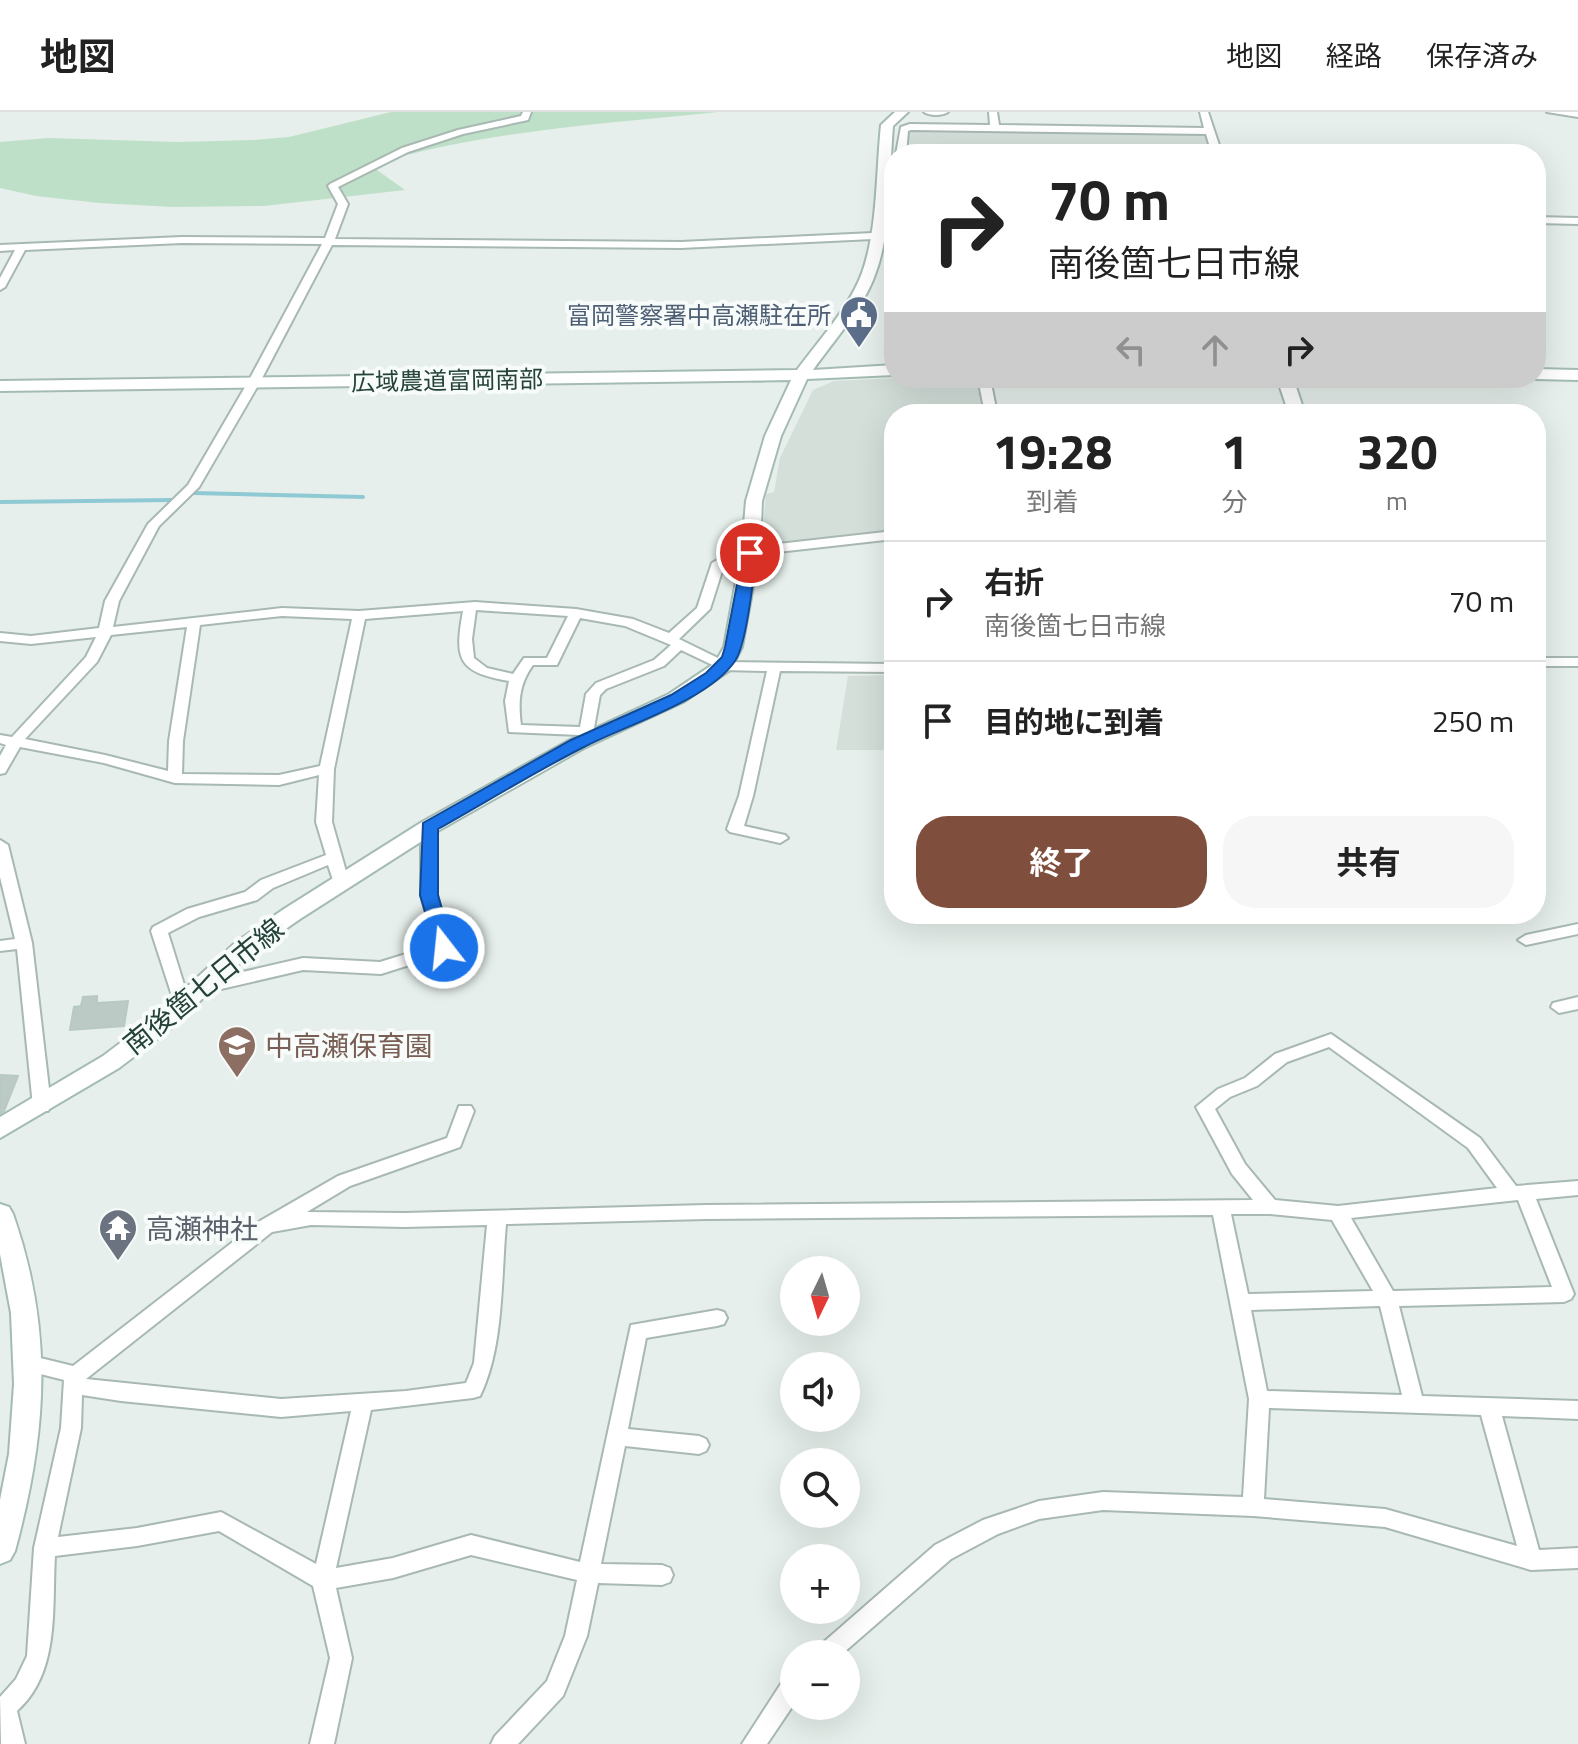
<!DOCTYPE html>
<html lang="ja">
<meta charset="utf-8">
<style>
:root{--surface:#fff;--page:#f6f6f6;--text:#222;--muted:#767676;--line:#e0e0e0;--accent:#804e3d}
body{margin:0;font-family:"Titillium Web","Noto Sans JP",sans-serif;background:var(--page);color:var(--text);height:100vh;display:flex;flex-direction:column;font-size:30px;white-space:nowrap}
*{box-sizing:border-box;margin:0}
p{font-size:26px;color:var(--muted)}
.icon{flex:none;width:44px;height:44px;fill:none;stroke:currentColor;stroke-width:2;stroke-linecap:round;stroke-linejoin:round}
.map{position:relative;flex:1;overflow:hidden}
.details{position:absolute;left:884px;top:292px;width:662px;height:520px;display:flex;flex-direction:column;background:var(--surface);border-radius:32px;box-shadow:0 8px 32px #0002}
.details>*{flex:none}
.top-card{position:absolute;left:884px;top:32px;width:662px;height:244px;border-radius:32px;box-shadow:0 8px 32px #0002;background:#fff;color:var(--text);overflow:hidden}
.needle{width:52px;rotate:185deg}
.controls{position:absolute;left:780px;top:1144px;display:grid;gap:16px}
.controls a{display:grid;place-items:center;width:80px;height:80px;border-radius:50%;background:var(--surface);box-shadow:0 8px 32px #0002;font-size:40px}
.pin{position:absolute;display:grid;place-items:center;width:68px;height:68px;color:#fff;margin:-34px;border:4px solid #fff;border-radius:50%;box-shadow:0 2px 8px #0007}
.me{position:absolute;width:88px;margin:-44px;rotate:344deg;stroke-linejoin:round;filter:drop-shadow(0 0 6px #0008)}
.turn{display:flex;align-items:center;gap:28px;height:168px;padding:0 32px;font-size:36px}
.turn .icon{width:104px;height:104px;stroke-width:2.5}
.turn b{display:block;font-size:56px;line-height:68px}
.lanes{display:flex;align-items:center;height:76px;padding:0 32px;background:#0003;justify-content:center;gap:40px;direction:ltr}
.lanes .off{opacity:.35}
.eta{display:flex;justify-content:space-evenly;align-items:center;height:136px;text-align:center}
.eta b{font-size:48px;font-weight:700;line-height:56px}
.primary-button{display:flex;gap:16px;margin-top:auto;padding:16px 32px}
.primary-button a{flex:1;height:92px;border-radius:32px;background:var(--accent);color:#fff;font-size:32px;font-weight:700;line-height:92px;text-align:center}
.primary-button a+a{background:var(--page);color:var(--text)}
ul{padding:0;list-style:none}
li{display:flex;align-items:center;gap:24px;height:120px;padding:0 32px;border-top:2px solid var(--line)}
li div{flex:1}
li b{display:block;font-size:30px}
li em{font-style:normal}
header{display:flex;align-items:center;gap:48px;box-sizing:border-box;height:112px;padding:0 40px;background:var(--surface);border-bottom:2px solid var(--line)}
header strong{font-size:38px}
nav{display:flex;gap:44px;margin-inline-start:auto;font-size:28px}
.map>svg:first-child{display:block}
.built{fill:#d4dfda}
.green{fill:#bfe0c8}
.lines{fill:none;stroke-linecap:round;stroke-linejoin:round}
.stream{stroke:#8ec9d4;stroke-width:4}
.building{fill:#bbcac4;stroke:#b8c9c2;stroke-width:2}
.street-casing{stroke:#a8b8b2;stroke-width:4}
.secondary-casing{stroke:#a4bbb3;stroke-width:4}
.street{fill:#fff;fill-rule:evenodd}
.secondary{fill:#fff;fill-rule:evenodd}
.route{fill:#1a73e8;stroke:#114b97;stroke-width:2}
.labels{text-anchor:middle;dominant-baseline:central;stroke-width:8;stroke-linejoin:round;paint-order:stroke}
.far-service-label{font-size:24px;fill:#4e5e75;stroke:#f7fbf9;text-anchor:end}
.far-street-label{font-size:24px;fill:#24423a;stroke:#f7fbf9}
.street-label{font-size:28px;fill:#24423a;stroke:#f7fbf9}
.education-label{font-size:28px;fill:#785e54;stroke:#f7fbf9;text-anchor:start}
.worship-label{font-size:28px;fill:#5b616d;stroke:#f7fbf9;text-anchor:start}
</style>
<header>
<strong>地図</strong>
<nav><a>地図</a><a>経路</a><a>保存済み</a></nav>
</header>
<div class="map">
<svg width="1578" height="1632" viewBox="0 0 1578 1632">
<rect width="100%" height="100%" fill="#e6efeb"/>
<g class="built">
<path d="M910,17L1205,21L1214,42H905Z"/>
<path d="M894,266H976L983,302H894V420L767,432L762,427L766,382L774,380L780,346L813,278L834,269Z"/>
<path d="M894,563V638H836L848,564Z"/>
</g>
<path class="green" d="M391,0H718C602,12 483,19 370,53L405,78L264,94L173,95L99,91L36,84L0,76V30L48,26L178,30L253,28L289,25Z"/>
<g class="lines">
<g class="stream">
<path d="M194,381L363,385"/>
<path d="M0,390L173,388"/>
</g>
</g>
<g class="building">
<path d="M97,884V891L128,889L124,914L70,918L74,895L81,894L83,885Z"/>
<path d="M0,963L18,964L4,999L0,1002Z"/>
</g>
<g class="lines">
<defs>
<g id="street">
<path d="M523,0H531L528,8L463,22L408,40L338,75L348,92L335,127L681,130L894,120V126L681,136L332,133L260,270L199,375L159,414L119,489L113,515L282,496L359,499L475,490L576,497L633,507L669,521L697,496L712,451L730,441L746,438L747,433H769L894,419V427L769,441L756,440L755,444L739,447L723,456L710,497L679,527L726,550L894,552V560L780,559L753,684L744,714L785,723L788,726L780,731L730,720L727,717L739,684L767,559L723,558L681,538L664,554L606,577L600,583L592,627L585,631L580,630L579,623L509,620L505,589L509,569C458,560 454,548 463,499L365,507L334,657L332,710L349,770L341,775L335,774L328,753L273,776L257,788L199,805L168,821L190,892L182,898L176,896L151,819L153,815L187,797L245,780L261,768L326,743L316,710L319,663L279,673L175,671L104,651L20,635L5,661L0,662V644L6,633L0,631V623L12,625L86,545L96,525L31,532L0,529V521L31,524L99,516L105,489L148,412L188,373L248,270L322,132L182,131L25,138L5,175L0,178V166L15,138L0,139V133L182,125L325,126L338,92L328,74L330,72L402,36L458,18L521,4ZM476,498L568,504L547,546H524L513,562L487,556L474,546L472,527ZM282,504L352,507L320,654L279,663L182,662L183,629L200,513ZM580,506L625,514L671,533L654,548L596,571L586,582L580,615L521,613C518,590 519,572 533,553H557ZM187,515L169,629L168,659L105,643L25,627L97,550L111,523Z"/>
<path d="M924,0H948C943,4 929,4 924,0Z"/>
<path d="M989,0H997L999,13L1204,16L1200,0H1208L1222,42H1212L1206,22L911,18L908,19L906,42H896L901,15L910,12L990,13Z"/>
<path d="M1547,0H1578V5Z"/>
<path d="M1536,105L1578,106V112L1536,111Z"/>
<path d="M978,266H990L997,302H985Z"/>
<rect x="1536" y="546" width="42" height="8"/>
<path d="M429,710L437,715V783L452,836L450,840L381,862L303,858L221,877L200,875L198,871L200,867L221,865L303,846L380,850L435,833L421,783V715Z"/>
<path d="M0,728L8,733L32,831L51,994L48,999H36L33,994L17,837L0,839V829L15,827L0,765Z"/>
<path d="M1578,812V822L1526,833L1518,828L1526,823Z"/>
<path d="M1578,885V897L1559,901L1551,895L1553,891Z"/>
<path d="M1331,922L1480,1026L1516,1074L1578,1069V1083L1536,1087L1574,1182L1571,1187L1564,1190L1399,1194L1422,1284L1578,1289V1307L1502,1304L1539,1438L1578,1436V1456L1531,1458L1385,1415L1253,1404L1103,1398L1039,1407L998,1422L951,1447L842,1542H815L818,1535L935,1433L983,1408L1039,1389L1103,1380L1243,1385L1249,1287L1213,1103L706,1107L506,1112C501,1167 504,1235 480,1284L473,1286L371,1298L336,1456L393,1446L471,1423L580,1450L631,1213L717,1198L724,1200L727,1206L724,1212L717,1214L646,1226L628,1317L699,1324L706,1327L709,1333L706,1339L699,1342L625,1334L601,1452L662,1453L670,1456L673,1463L670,1470L662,1473L598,1471L587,1524L563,1584L518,1632H491L495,1624L547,1569L565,1524L577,1468L471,1443L393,1466L336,1476L352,1546L334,1632H310L330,1546L313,1474L219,1419L137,1434L55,1444C52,1496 60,1561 17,1599L25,1632H1L0,1585L16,1567L27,1544L34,1436L61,1316L64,1268L21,1257L18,1251L21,1245L28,1243L73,1254L260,1109L338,1064L447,1026L459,994H471L474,999L460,1035L350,1074L307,1100L404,1101L706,1093L1253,1088L1232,1062L1196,995L1218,977L1245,966L1275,942ZM1329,935L1468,1036L1497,1076L1338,1094L1275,1088L1245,1052L1215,997L1230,985L1257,974L1287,950ZM1518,1088L1552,1175L1393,1179L1351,1106ZM1231,1102H1270L1332,1108L1373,1179L1248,1182ZM311,1113L404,1115L487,1113L474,1251L466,1271L406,1279L281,1287L86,1267L272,1120ZM1380,1194L1402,1283L1267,1279L1251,1198ZM82,1283L121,1289L281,1305L351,1299L316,1452L221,1400L137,1416L58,1425L81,1316ZM1269,1296L1481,1303L1517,1434L1385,1397L1264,1387Z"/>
<path d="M794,1561V1592L767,1632H742L786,1564Z"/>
</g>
<g id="secondary">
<path d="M895,0H908L893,14C889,61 892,116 876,160C864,196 834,228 813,258L894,253V263L807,267L781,324L762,389L760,436L742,535L730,558L683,590L584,636L436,720L300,807L251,841L169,918L119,956L0,1026V1005L103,944L153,906L235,831L284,797L422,710L570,628L669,582L715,551L724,535L742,436L746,389L765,324L791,268L0,279V269L797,258C819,228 849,196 862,161C878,116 876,60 881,13Z"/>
<path d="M1536,257L1578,258V268L1536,267L1534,266Z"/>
<path d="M1277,266H1293L1305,302H1289Z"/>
<path d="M0,1092L9,1095L13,1102C54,1219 47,1321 15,1439L10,1448L0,1452V1388L9,1342L14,1272L11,1201L0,1142Z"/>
</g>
</defs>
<use href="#street" class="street-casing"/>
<use href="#secondary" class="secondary-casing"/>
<use href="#street" class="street"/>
<use href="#secondary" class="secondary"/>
</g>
<path class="route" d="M750,437L757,441C753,465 747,532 735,549C708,589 625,613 582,636C533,661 486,690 438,717V783L453,836L444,842L437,840L420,783L423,711L571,628L671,583L706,561L722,545L725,535L743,441Z"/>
<defs>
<symbol id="civic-pin" viewBox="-11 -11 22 30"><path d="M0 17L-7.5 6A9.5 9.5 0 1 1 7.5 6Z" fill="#5c6f8a" stroke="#f7fbf9"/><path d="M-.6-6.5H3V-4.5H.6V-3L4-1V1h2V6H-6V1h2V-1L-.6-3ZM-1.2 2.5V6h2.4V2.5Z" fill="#fff"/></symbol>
<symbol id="school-pin" viewBox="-11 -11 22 30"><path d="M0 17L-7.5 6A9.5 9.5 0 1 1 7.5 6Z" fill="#8d6e63" stroke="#f7fbf9"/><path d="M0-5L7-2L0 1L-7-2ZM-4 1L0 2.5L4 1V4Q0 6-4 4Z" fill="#fff"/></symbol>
<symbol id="temple-pin" viewBox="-11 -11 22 30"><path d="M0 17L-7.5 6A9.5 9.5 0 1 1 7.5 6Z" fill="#6b7280" stroke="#f7fbf9"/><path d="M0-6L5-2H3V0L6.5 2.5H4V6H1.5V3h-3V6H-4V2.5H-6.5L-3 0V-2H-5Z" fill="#fff"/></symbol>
</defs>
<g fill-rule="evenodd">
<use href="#civic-pin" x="837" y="181" width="44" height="60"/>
<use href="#school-pin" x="215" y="911" width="44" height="60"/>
<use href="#temple-pin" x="96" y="1094" width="44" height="60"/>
</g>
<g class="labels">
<g class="far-service-label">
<text x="831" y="203">富岡警察署中高瀬駐在所</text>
</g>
<g class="far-street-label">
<text transform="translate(447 268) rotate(-1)">広域農道富岡南部</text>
</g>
<g class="street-label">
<text transform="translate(203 874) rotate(-39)">南後箇七日市線</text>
</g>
<g class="education-label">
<text x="265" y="933">中高瀬保育園</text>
</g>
<g class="worship-label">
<text x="146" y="1116">高瀬神社</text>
</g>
</g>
</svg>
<div class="controls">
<a><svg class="needle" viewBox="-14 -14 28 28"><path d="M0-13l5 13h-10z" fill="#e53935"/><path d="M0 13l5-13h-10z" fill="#767676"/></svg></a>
<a><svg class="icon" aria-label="sound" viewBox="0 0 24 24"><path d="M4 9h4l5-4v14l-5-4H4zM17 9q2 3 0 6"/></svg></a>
<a><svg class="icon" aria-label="search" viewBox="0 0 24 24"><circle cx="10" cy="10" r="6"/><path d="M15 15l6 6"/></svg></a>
<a>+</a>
<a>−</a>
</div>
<div class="pin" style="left:750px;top:441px;background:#d93025"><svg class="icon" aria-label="arrive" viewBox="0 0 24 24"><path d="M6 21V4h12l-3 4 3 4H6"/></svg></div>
<svg class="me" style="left:444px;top:836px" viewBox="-20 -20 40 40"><circle r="17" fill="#1a73e8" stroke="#fff" stroke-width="3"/><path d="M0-11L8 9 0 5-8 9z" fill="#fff"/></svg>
<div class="top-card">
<div class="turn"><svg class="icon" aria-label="right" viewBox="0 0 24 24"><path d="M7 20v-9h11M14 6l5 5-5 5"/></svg><div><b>70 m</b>南後箇七日市線</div></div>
<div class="lanes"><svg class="icon off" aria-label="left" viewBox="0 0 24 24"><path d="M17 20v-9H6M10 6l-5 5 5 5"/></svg><svg class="icon off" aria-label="ahead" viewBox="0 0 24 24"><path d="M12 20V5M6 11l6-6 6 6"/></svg><svg class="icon" aria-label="right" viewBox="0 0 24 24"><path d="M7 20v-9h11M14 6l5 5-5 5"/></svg></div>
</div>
<section class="details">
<div class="eta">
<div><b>19:28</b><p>到着</p></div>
<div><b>1</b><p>分</p></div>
<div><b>320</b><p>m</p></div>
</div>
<ul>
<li><svg class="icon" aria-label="right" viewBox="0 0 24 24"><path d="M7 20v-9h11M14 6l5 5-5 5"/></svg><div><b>右折</b><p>南後箇七日市線</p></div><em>70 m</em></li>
<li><svg class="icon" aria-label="arrive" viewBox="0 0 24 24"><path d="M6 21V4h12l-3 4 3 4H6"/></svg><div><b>目的地に到着</b></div><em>250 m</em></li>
</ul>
<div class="primary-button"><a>終了</a><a>共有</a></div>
</section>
</div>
